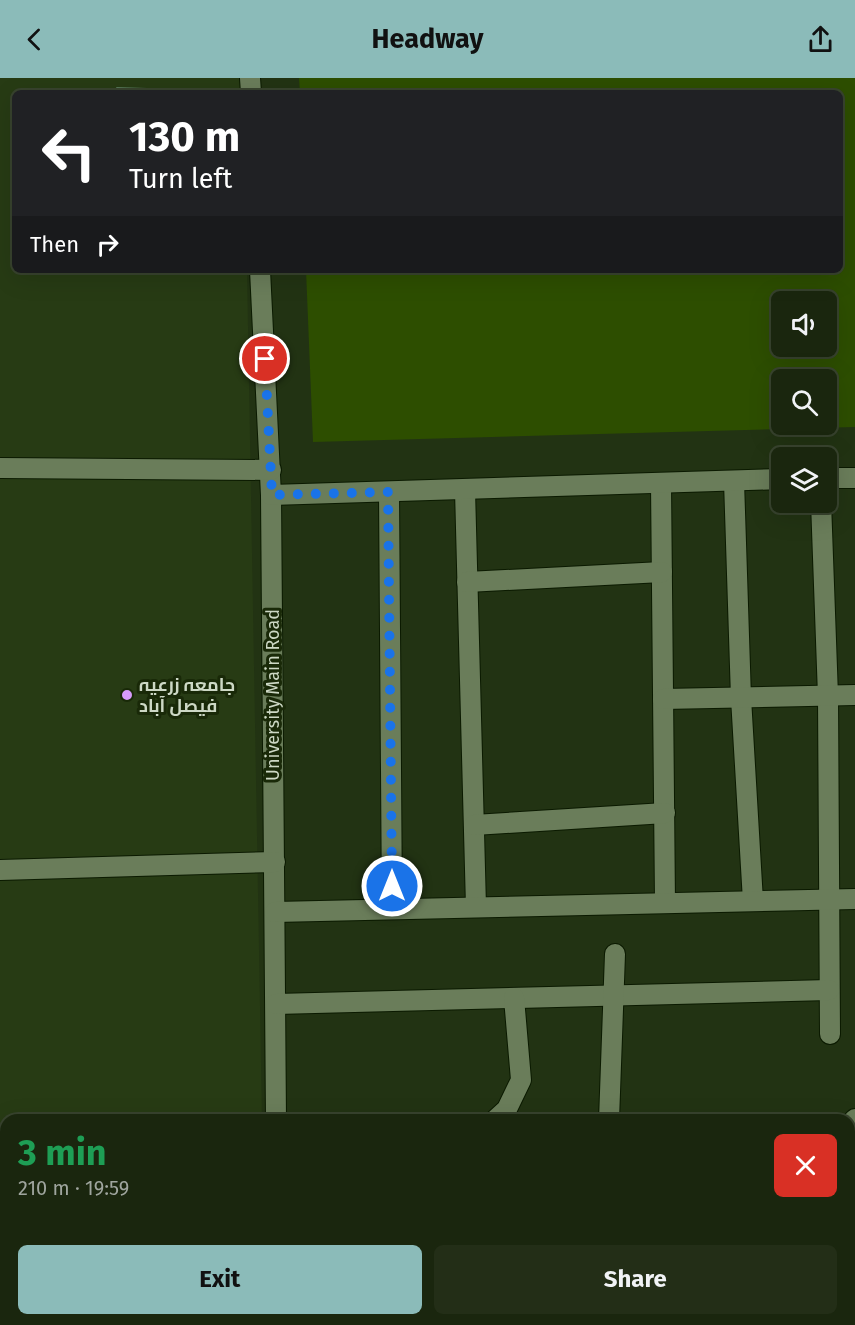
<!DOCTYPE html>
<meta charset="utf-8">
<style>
:root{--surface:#1a260e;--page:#232e17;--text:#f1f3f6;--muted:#9fa59e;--line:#38432e;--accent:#8bbbb9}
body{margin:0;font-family:"Fira Sans",Cairo,sans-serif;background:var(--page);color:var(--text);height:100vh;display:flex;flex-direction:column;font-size:22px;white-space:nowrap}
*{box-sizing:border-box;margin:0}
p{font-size:20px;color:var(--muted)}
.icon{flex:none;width:33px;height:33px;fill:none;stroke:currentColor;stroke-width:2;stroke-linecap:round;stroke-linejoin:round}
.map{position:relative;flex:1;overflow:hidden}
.side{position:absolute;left:0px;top:1036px;width:855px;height:212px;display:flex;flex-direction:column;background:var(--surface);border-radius:18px 18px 0 0;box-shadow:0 6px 24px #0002,0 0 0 2px var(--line)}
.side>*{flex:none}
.guide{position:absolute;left:12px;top:12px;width:831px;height:183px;border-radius:9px;box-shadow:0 6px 24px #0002,0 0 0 2px var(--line);background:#202124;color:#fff;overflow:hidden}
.buttons{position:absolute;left:771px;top:213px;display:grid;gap:12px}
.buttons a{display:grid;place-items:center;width:66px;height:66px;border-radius:9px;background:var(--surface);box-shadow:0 6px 24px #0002,0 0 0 2px var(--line);font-size:30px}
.pin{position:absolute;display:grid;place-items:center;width:51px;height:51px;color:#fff;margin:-26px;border:3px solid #fff;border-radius:50%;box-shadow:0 2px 6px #0007}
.me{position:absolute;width:66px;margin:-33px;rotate:0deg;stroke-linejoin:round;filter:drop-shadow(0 0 4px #0008)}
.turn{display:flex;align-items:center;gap:21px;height:126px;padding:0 18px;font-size:27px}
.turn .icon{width:78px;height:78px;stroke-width:2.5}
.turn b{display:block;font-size:42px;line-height:51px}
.then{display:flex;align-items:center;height:57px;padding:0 18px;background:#0003;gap:12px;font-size:22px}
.round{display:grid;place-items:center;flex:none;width:63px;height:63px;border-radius:9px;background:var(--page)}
.headline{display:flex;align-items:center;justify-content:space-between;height:102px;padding:0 18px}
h1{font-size:36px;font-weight:700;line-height:45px;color:#1e9e55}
.action{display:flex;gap:12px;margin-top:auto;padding:12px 18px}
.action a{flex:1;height:69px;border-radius:9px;background:var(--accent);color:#111;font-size:24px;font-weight:700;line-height:69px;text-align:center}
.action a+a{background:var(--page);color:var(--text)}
header{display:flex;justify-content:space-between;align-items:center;height:78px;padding:0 18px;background:var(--accent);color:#111;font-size:27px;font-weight:700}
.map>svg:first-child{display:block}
.built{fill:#273b14}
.green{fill:#2d4e00;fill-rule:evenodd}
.building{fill:#3c5e44;stroke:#688c70;stroke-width:1.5}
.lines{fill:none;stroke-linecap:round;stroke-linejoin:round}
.minor-casing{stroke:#0b1a00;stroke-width:22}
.minor{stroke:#6a7d5a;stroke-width:20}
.route{stroke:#1a73e8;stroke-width:10;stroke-dasharray:0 18}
.poi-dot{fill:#d69bfa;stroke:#192908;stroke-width:2}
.labels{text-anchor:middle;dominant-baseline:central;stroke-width:6;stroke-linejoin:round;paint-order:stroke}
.poi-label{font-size:18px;font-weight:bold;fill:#cdd8c5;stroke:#192908;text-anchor:start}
.street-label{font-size:18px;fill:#cdd8c5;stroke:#192908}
</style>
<header><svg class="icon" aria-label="back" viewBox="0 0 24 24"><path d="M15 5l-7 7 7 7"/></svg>Headway<svg class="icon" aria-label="share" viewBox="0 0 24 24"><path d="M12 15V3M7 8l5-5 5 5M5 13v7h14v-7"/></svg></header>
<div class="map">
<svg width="855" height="1247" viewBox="0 0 855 1247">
<rect width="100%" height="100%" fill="#223313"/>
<path class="built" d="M0,0H244V15H15V192H247L262,1042H6V1242H265V1247H0Z"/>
<path class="green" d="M299,0H855V349L313,364L306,192H840V15H300ZM782,224H826V268H782ZM782,302H826V346H782Z"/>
<path class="building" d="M117,10L156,11V15H117Z"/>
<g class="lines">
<defs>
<g id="minor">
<path d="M250,0L251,15"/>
<path d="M260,192L271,417L276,1042"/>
<path d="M0,390L271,392"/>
<path d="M826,400H855"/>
<path d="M734,403L741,620L753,823"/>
<path d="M661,405L665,825"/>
<path d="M465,412L476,829"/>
<path d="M389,414L392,831"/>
<path d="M271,417L782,401"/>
<path d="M821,424L828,618L830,956"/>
<path d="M467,504L662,494"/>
<path d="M663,621L855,617"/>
<path d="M474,747L665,735"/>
<path d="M0,792L275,784"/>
<path d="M275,834L855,821"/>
<path d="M276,926L829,912"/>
<path d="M495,1042L507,1031L521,1002L514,920"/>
<path d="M609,1042L615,876"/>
<path d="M849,1047L855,1041"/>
<path d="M849,1190L855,1185"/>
<path d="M655,1242L661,1247"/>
<path d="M731,1242L735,1247"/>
<path d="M275,1247V1242"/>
<path d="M792,1247L797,1242"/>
</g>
</defs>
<use href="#minor" class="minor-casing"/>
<use href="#minor" class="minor"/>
</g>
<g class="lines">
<path class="route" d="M265,281L272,417L388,414L392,808"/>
</g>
<circle class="poi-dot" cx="127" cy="617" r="6"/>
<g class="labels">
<g class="poi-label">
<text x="139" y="607">جامعہ زرعیہ<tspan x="139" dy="21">فیصل آباد</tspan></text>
</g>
<g class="street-label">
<text transform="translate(273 617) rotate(-90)">University Main Road</text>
</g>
</g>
</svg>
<div class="buttons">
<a><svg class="icon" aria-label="sound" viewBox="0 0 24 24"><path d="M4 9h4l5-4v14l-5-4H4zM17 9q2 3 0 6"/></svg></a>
<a><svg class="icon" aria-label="search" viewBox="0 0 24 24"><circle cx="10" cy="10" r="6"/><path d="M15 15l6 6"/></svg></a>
<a><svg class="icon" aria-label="layers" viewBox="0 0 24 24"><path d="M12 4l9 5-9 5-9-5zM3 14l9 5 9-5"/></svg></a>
</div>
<div class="pin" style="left:265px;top:281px;background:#d93025"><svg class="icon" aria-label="arrive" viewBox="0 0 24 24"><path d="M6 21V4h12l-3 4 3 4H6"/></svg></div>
<svg class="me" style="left:392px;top:808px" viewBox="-20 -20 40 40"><circle r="17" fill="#1a73e8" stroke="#fff" stroke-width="3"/><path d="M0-11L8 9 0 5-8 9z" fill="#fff"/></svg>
<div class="guide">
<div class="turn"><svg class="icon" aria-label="left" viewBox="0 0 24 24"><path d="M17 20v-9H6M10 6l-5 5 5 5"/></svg><div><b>130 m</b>Turn left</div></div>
<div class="then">Then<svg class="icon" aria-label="right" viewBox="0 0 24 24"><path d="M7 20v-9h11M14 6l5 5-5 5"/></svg></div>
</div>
<section class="side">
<div class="headline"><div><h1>3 min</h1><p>210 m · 19:59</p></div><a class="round" style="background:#d93025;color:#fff"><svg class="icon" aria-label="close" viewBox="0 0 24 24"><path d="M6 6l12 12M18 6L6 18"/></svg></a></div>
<div class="action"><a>Exit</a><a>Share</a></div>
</section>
</div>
